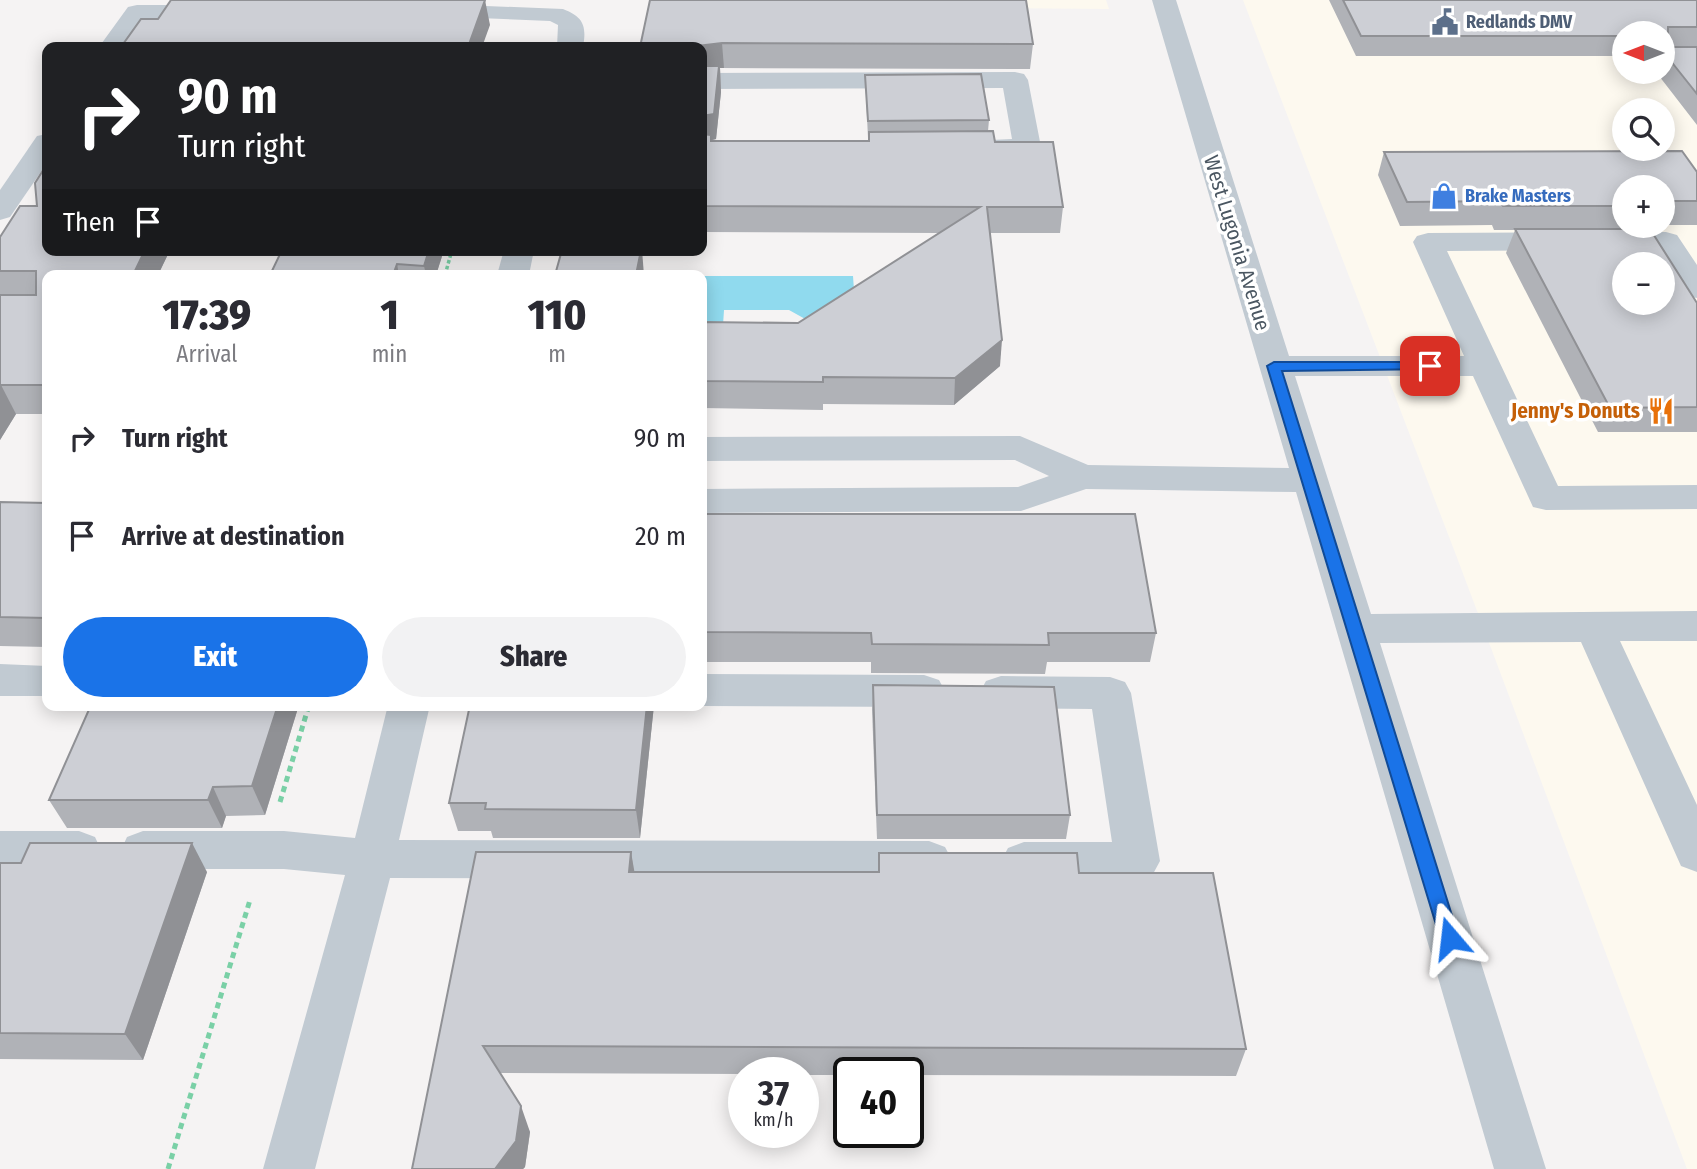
<!DOCTYPE html>
<meta charset="utf-8">
<style>
:root{--surface:#fff;--page:#f2f2f3;--text:#2b2b33;--muted:#7c7c81;--accent:#1a73e8}
body{margin:0;font-family:"Fira Sans Condensed",sans-serif;background:var(--page);color:var(--text);height:100vh;display:flex;flex-direction:column;font-size:26px;white-space:nowrap}
*{box-sizing:border-box;margin:0}
p{font-size:23px;color:var(--muted)}
.icon{flex:none;width:38px;height:38px;fill:none;stroke:currentColor;stroke-width:2;stroke-linecap:round;stroke-linejoin:round}
.map{position:relative;flex:1;overflow:hidden}
.details{position:absolute;left:42px;top:270px;width:665px;height:441px;display:flex;flex-direction:column;background:var(--surface);border-radius:14px;box-shadow:0 4px 18px #0003}
.details>*{flex:none}
.top-card{position:absolute;left:42px;top:42px;width:665px;height:214px;border-radius:14px;box-shadow:0 4px 18px #0003;background:#202124;color:#fff;overflow:hidden}
.needle{width:46px;rotate:270deg}
.controls{position:absolute;left:1612px;top:21px;display:grid;gap:14px}
.controls a{display:grid;place-items:center;width:63px;height:63px;border-radius:50%;background:var(--surface);box-shadow:0 4px 18px #0003;font-size:35px}
.speed{position:absolute;left:728px;top:1057px;display:flex;gap:14px;font-size:35px;font-weight:700;text-align:center}
.speed>*{display:grid;place-content:center;width:91px;height:91px;border-radius:50%;background:var(--surface);box-shadow:0 4px 18px #0003;line-height:1}
.speed small{font-size:18px;font-weight:400}
.speed .limit{border:4px solid #111;border-radius:10px;background:#fff;color:#111}
.pin{position:absolute;display:grid;place-items:center;width:60px;height:60px;color:#fff;margin:-30px;border-radius:14px;box-shadow:0 4px 10px #0006}
.me{position:absolute;width:77px;margin:-38px;rotate:343deg;stroke-linejoin:round;filter:drop-shadow(0 0 5px #0008)}
.turn{display:flex;align-items:center;gap:24px;height:147px;padding:0 21px;font-size:32px}
.turn .icon{width:91px;height:91px;stroke-width:2.5}
.turn b{display:block;font-size:49px;line-height:60px}
.then{display:flex;align-items:center;height:66px;padding:0 21px;background:#0003;gap:14px;font-size:26px}
.eta{display:flex;justify-content:space-evenly;align-items:center;height:119px;text-align:center}
.eta b{font-size:42px;font-weight:800;line-height:49px}
.cta{display:flex;gap:14px;margin-top:auto;padding:14px 21px}
.cta a{flex:1;height:80px;border-radius:42px;background:var(--accent);color:#fff;font-size:28px;font-weight:800;line-height:80px;text-align:center}
.cta a+a{background:var(--page);color:var(--text)}
ul{padding:0;list-style:none}
li{display:flex;align-items:center;gap:21px;height:98px;padding:0 21px}
li div{flex:1}
li b{display:block;font-size:26px}
li em{font-style:normal}
.map>svg:first-child{display:block}
.commercial{fill:#fdf9ef;fill-rule:evenodd}
.water{fill:#90daee}
.lines{fill:none;stroke-linecap:round;stroke-linejoin:round}
.path-far1{stroke:#7ad0a6;stroke-width:3.5;stroke-dasharray:3.5 2.5;stroke-linecap:butt}
.path{stroke:#7ad0a6;stroke-width:5;stroke-dasharray:6 4.5;stroke-linecap:butt}
.minor{fill:#c1cad2;fill-rule:evenodd}
.wall{fill:#b0b2b7}
.shaded-wall{fill:#909195}
.building{fill:#cdcfd5;stroke:#909195;stroke-width:2;fill-rule:evenodd}
.route{fill:#1a73e8;stroke:#114b97;stroke-width:2}
.labels{text-anchor:middle;dominant-baseline:central;stroke-width:7;stroke-linejoin:round;paint-order:stroke}
.far-service-label{font-size:18px;font-weight:bold;fill:#4e5e75;stroke:#fff;text-anchor:start}
.far-shop-label{font-size:18px;font-weight:bold;fill:#366cbe;stroke:#fff;text-anchor:start}
.street-label{font-size:21px;fill:#4a5661;stroke:#fff}
.food-label{font-size:21px;font-weight:bold;fill:#c56008;stroke:#fff;text-anchor:end}
</style>
<div class="map">
<svg width="1697" height="1169" viewBox="0 0 1697 1169">
<rect width="100%" height="100%" fill="#f5f3f3"/>
<g class="commercial">
<path d="M766,0H1106L1109,9L785,6Z"/>
<path d="M1243,0H1697V1169H1687L1456,555ZM1624,33H1662V72H1624ZM1624,110H1662V149H1624ZM1624,187H1662V226H1624ZM1624,264H1662V303H1624Z"/>
</g>
<path class="water" d="M702,276H853L854,290L807,320L789,310H724L723,325L702,324Z"/>
<g class="lines">
<path class="path-far1" d="M445,275L452,250"/>
<g class="path">
<path d="M280,802L309,705"/>
<path d="M168,1169L250,900"/>
</g>
<g class="minor">
<path d="M1152,0H1176L1289,356H1464L1413,242L1417,236L1428,233L1666,232L1677,235L1697,265V298L1686,296L1657,250L1447,251L1558,486L1697,485V509L1546,510L1533,507L1473,376H1295L1371,614L1697,611V641H1620L1697,805V872L1681,866L1581,642L1380,643L1546,1169H1494L1296,492L1086,489L1021,511L702,513V489L1018,487L1049,476L1015,460L702,461V437L1020,436L1088,465L1289,468Z"/>
<path d="M437,4L563,9C583,17 587,25 583,47H557L558,25L550,21L428,16L425,11L428,6Z"/>
<path d="M137,5H215L224,7L227,12L224,17L215,19H144L125,47H99L128,7Z"/>
<path d="M1015,72L1024,74L1028,80L1041,147L1037,153C1017,158 990,158 970,153L966,147L970,141L1012,139L1003,88L702,89V73Z"/>
<path d="M47,134V163L10,217L0,220V190L37,136Z"/>
<path d="M504,250H534L529,275H497Z"/>
<path d="M0,664L47,666V696H0Z"/>
<path d="M702,674L924,675L939,680L945,691L939,702L924,707L702,706Z"/>
<path d="M1001,676L1110,677L1125,682L1131,693L1160,861L1153,874L1137,880H1024L1008,874L1001,861L1008,848L1024,842H1112L1092,709L1001,708L986,703L980,692L986,681Z"/>
<path d="M388,705H430L399,840L929,841L945,847L952,860L945,873L929,879L390,878L315,1169H263L345,875L284,869H143L127,863L121,850L127,837L143,831H284L355,838Z"/>
<path d="M0,831H79L95,837L101,850L95,863L79,869H0Z"/>
</g>
</g>
<g class="wall">
<path d="M650,0L1033,44L1030,69L720,68L721,92L716,139L712,140V141H869V138H868L865,75L989,120L988,131L995,142L1063,207L1060,233H990L1000,366L954,405L823,404V410L702,408V322L798,323L939,233L702,232V47Z"/>
<path d="M1329,0H1697V125L1656,72H1662V33H1624V56H1356Z"/>
<path d="M1384,152L1697,172V225H1662V187H1624V226H1627L1626,229L1697,303V432H1598L1506,253L1515,230H1494L1492,225L1400,226L1378,175Z"/>
<path d="M0,237L47,250H170L158,275H47V414H16L0,440Z"/>
<path d="M282,250H444L436,275H270Z"/>
<path d="M0,502L47,503V647L0,646Z"/>
<path d="M702,514L1156,633L1150,662H1047L1045,674L871,673V662H702Z"/>
<path d="M873,685L1070,815L1066,839H877L872,710Z"/>
<path d="M91,705H297L298,708L265,815L226,816L222,828H67L49,800Z"/>
<path d="M470,705H654L640,838H493L491,831H458L449,803Z"/>
<path d="M476,852H631L634,872H878L879,853L1079,873L1246,1049L1236,1076L908,1075V1073H849V1075H803V1073H744V1074L500,1073L530,1132L525,1167L523,1169H412Z"/>
<path d="M0,863L207,872L143,1060L0,1059Z"/>
</g>
<g class="shaded-wall">
<path d="M485,0L490,25L482,47H468Z"/>
<path d="M722,43L724,68H720L721,92L716,139L712,140L713,160L702,142V47H698V46Z"/>
<path d="M145,250H170L158,275H133Z"/>
<path d="M429,250H444L436,275H426L424,266Z"/>
<path d="M641,250H642L644,275H636Z"/>
<path d="M397,264L399,275H393Z"/>
<path d="M1002,340L1000,366L954,405L955,378Z"/>
<path d="M1,385L16,414L0,440V387Z"/>
<path d="M278,705H297L298,708L265,815L252,786Z"/>
<path d="M647,705H654L640,838L636,810Z"/>
<path d="M213,787L226,816L222,828L208,800Z"/>
<path d="M192,843L207,872L143,1060L125,1034Z"/>
<path d="M631,852L636,881L629,872Z"/>
<path d="M521,1106L530,1132L525,1167L523,1169H495Z"/>
</g>
<g class="building">
<path d="M171,0H485L468,47H121L141,19H158Z"/>
<path d="M650,0H1026L1033,44L722,43L698,46V47H640Z"/>
<path d="M1343,0H1697V27H1668V47H1697V94L1662,50V33H1624V36H1361Z"/>
<path d="M702,66H719L714,114L702,116Z"/>
<path d="M981,74L989,120L868,121L865,75Z"/>
<path d="M993,131L995,142H1053L1063,207H987L1002,340L955,378L823,377V382L702,381V322L798,323L980,207L702,206V134L711,135V141H869V132Z"/>
<path d="M1682,151L1697,172V201H1662V187H1624V206H1503L1500,201L1407,202L1384,152Z"/>
<path d="M47,164V250H145L133,275H47V385H1L0,387V295H36V271H0V237L20,206H37L35,183Z"/>
<path d="M1515,229H1650L1697,303V407L1610,408ZM1624,264H1662V303H1624Z"/>
<path d="M282,250H429L424,266L397,264L393,275H270Z"/>
<path d="M562,250H641L636,275H555Z"/>
<path d="M0,502L47,503V618L0,617Z"/>
<path d="M702,514H1135L1156,633H1048L1049,645L872,644L871,633L702,632Z"/>
<path d="M873,685L1054,687L1070,815H877Z"/>
<path d="M91,705H278L252,786L213,787L208,800H49Z"/>
<path d="M470,705H647L636,810L485,809L486,803H449Z"/>
<path d="M30,843H192L125,1034L0,1033V863H21Z"/>
<path d="M476,852H631L629,872H879V853H1077L1079,873H1213L1246,1049L483,1046L521,1106L516,1141L495,1169H412Z"/>
</g>
<path class="route" d="M1430,362L1436,366L1434,369L1282,371L1459,938L1457,944L1450,946L1443,944L1440,938L1267,366L1274,362Z"/>
<defs>
<symbol id="civic-bare" viewBox="-9 -9 18 18"><path d="M-.6-6.5H3V-4.5H.6V-3L4-1V1h2V6H-6V1h2V-1L-.6-3ZM-1.2 2.5V6h2.4V2.5Z" fill="#5c6f8a" stroke="#fff" stroke-width="2.5" paint-order="stroke"/></symbol>
<symbol id="shop-bare" viewBox="-9 -9 18 18"><path d="M-5-2.5h2.3a2.7 3.5 0 0 1 5.4 0H5L5.5 6h-11ZM-1.5-2.5h3a1.5 2.3 0 0 0-3 0Z" fill="#3f7fe0" stroke="#fff" stroke-width="2.5" paint-order="stroke"/></symbol>
<symbol id="restaurant-bare" viewBox="-9 -9 18 18"><path d="M-5-6h1v4h1v-4h1v4h1v-4h1v5L-1.5 .5V6h-2V.5L-5-1ZM5-6V6H3V1.5H1.5Q1.5-4 5-6Z" fill="#e8710a" stroke="#fff" stroke-width="2.5" paint-order="stroke"/></symbol>
</defs>
<g fill-rule="evenodd">
<use href="#civic-bare" x="1426" y="3" width="38" height="38"/>
<use href="#shop-bare" x="1425" y="177" width="38" height="38"/>
<use href="#restaurant-bare" x="1642" y="392" width="38" height="38"/>
</g>
<g class="labels">
<g class="far-service-label">
<text x="1466" y="22">Redlands DMV</text>
</g>
<g class="far-shop-label">
<text x="1465" y="196">Brake Masters</text>
</g>
<g class="street-label">
<text transform="translate(1237 243) rotate(73)">West Lugonia Avenue</text>
</g>
<g class="food-label">
<text x="1640" y="411">Jenny's Donuts</text>
</g>
</g>
</svg>
<div class="controls">
<a><svg class="needle" viewBox="-14 -14 28 28"><path d="M0-13l5 13h-10z" fill="#e53935"/><path d="M0 13l5-13h-10z" fill="#7c7c81"/></svg></a>
<a><svg class="icon" aria-label="search" viewBox="0 0 24 24"><circle cx="10" cy="10" r="6"/><path d="M15 15l6 6"/></svg></a>
<a>+</a>
<a>−</a>
</div>
<div class="speed"><div>37<small>km/h</small></div><div class="limit">40</div></div>
<div class="pin" style="left:1430px;top:366px;background:#d93025"><svg class="icon" aria-label="arrive" viewBox="0 0 24 24"><path d="M6 21V4h12l-3 4 3 4H6"/></svg></div>
<svg class="me" style="left:1450px;top:938px" viewBox="-20 -20 40 40"><path d="M0-17L14 15 0 8-14 15z" fill="#1a73e8" stroke="#fff" stroke-width="4"/></svg>
<div class="top-card">
<div class="turn"><svg class="icon" aria-label="right" viewBox="0 0 24 24"><path d="M7 20v-9h11M14 6l5 5-5 5"/></svg><div><b>90 m</b>Turn right</div></div>
<div class="then">Then<svg class="icon" aria-label="arrive" viewBox="0 0 24 24"><path d="M6 21V4h12l-3 4 3 4H6"/></svg></div>
</div>
<section class="details">
<div class="eta">
<div><b>17:39</b><p>Arrival</p></div>
<div><b>1</b><p>min</p></div>
<div><b>110</b><p>m</p></div>
</div>
<ul>
<li><svg class="icon" aria-label="right" viewBox="0 0 24 24"><path d="M7 20v-9h11M14 6l5 5-5 5"/></svg><div><b>Turn right</b></div><em>90 m</em></li>
<li><svg class="icon" aria-label="arrive" viewBox="0 0 24 24"><path d="M6 21V4h12l-3 4 3 4H6"/></svg><div><b>Arrive at destination</b></div><em>20 m</em></li>
</ul>
<div class="cta"><a>Exit</a><a>Share</a></div>
</section>
</div>
